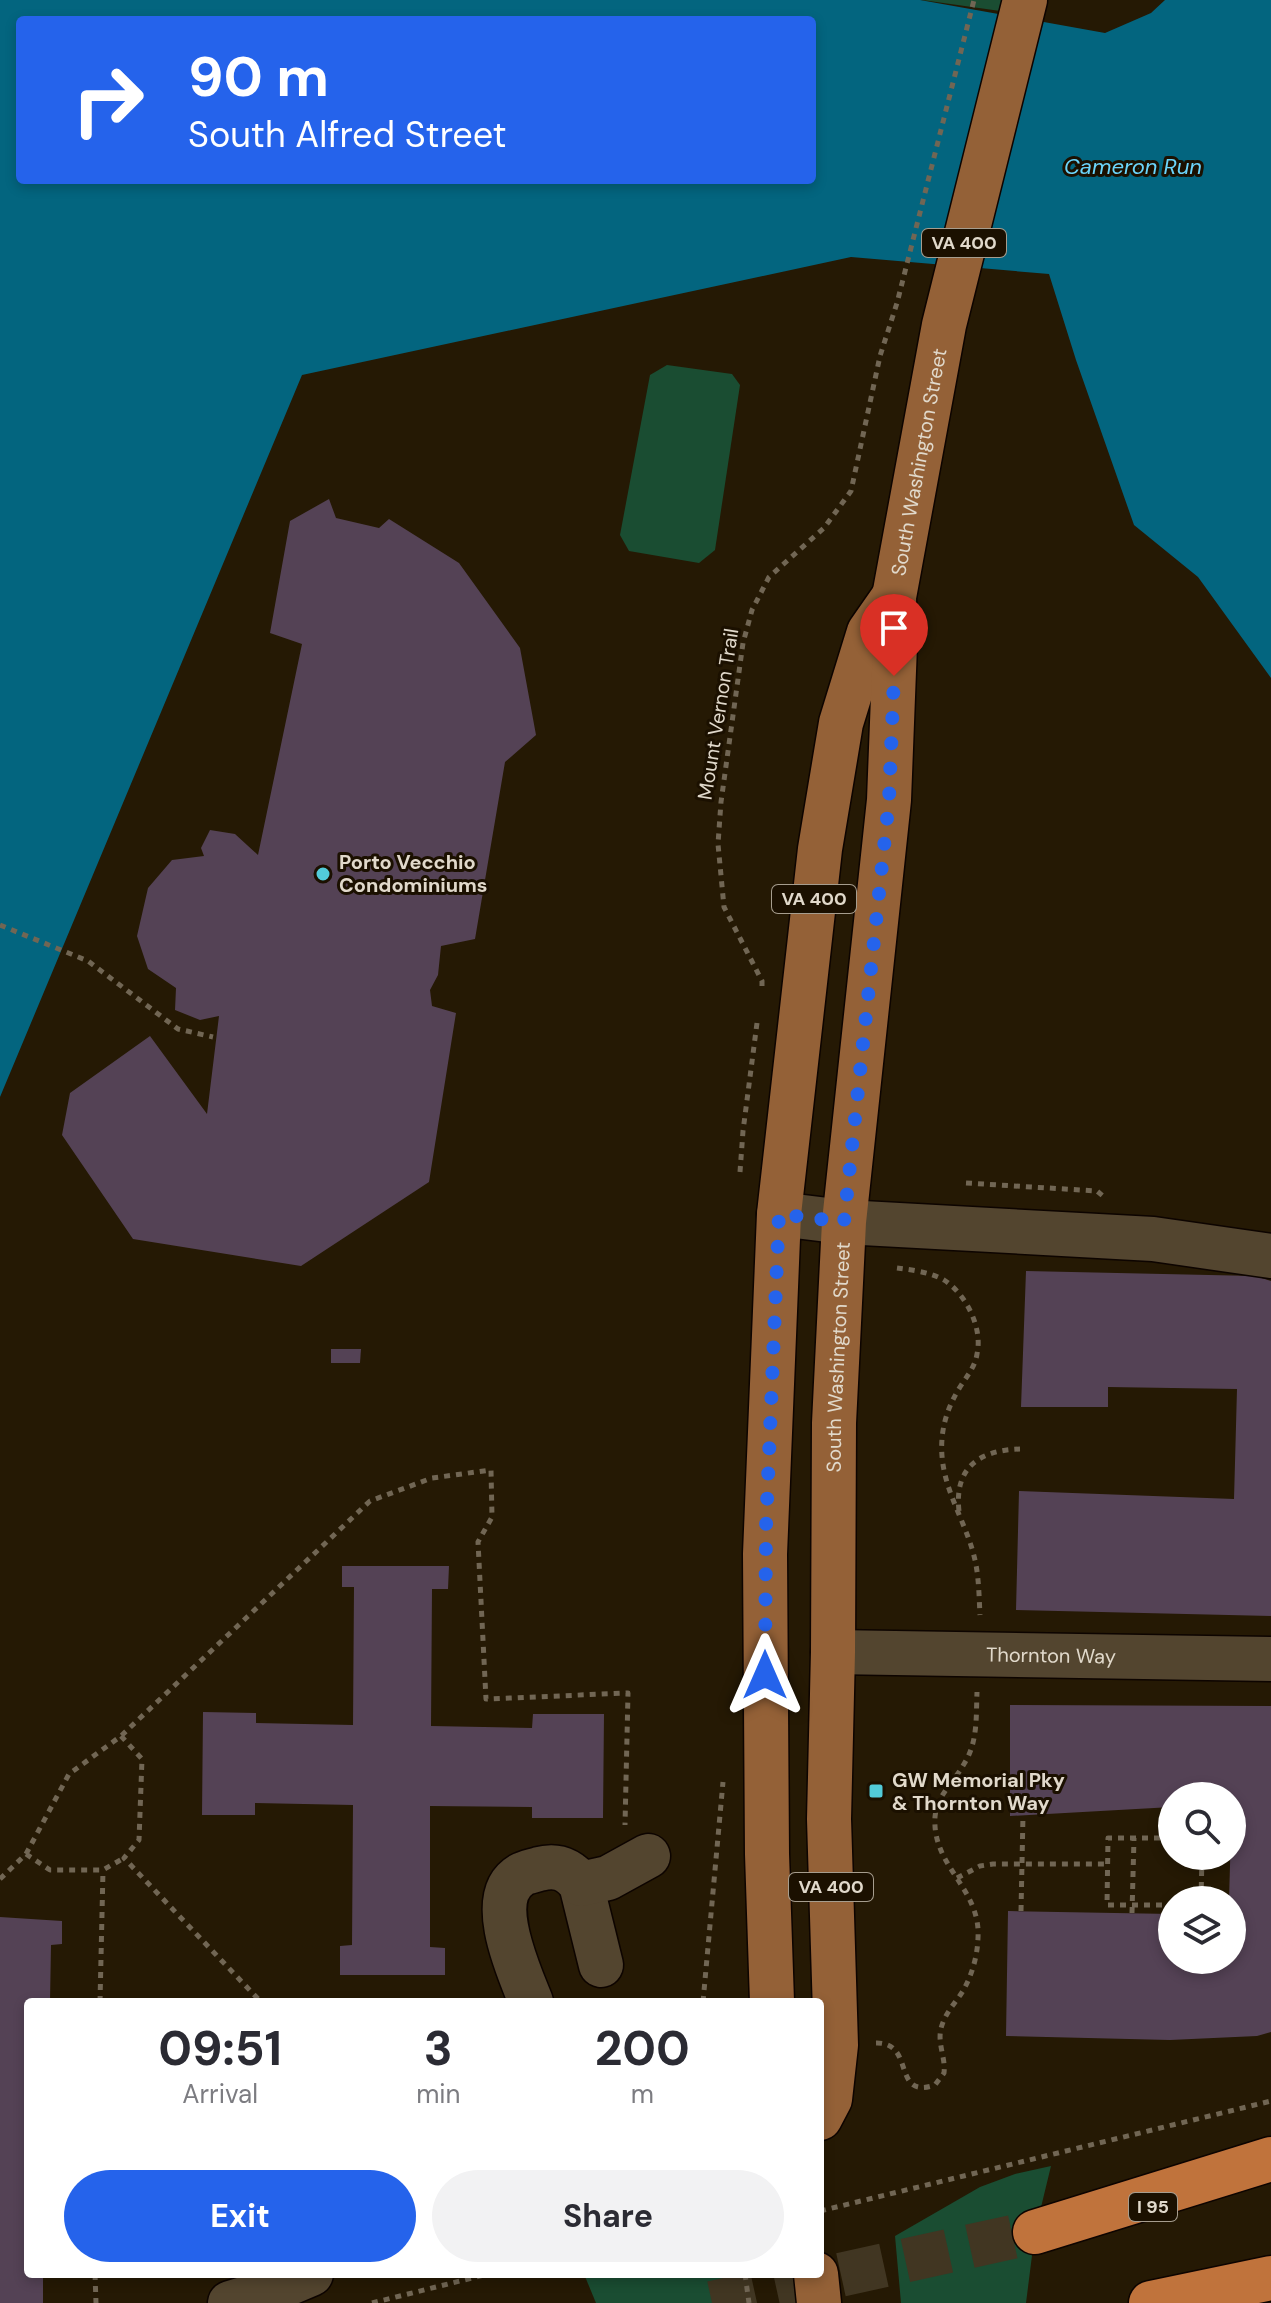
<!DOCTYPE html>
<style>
:root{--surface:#fff;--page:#f2f2f3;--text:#2b2b33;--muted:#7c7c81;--accent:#2563eb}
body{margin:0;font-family:"DM Sans",sans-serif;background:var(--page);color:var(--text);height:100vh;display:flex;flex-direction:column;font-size:30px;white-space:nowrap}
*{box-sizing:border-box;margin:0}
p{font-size:26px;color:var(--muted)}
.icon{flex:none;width:44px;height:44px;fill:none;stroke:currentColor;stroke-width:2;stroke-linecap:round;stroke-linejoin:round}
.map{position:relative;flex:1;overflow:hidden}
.sheet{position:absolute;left:24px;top:1998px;width:800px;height:280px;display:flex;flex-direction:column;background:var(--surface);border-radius:8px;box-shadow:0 4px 12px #0003}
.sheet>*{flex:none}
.banner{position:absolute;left:16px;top:16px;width:800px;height:168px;border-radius:8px;box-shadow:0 4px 12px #0003;background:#2563eb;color:#fff;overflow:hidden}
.controls{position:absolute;left:1158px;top:1782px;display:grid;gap:16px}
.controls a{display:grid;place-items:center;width:88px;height:88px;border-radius:50%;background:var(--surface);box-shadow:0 4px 12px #0003;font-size:40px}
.pin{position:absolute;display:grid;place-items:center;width:68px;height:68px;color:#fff;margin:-82px -34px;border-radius:50% 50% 50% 0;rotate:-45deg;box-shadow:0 0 8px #0007}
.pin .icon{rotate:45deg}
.me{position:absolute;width:88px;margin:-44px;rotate:0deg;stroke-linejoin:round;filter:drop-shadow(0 0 6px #0008)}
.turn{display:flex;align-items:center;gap:28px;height:168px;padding:0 40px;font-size:36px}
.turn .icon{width:104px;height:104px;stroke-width:2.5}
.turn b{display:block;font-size:56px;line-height:68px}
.eta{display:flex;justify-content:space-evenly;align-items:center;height:136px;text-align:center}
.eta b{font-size:48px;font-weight:700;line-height:56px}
.primary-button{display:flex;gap:16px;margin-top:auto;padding:16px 40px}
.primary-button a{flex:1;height:92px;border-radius:48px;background:var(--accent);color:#fff;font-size:32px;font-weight:700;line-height:92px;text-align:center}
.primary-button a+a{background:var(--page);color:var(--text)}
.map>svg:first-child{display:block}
.green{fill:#1a4d32}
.water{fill:#03657f;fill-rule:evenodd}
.building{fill:#544255}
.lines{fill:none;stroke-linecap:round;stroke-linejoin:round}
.highway-tunnel{stroke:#413622;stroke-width:44;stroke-dasharray:44 22;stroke-linecap:butt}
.minor-casing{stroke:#0d0400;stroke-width:47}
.major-casing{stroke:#0d0400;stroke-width:47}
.highway-casing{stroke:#0d0400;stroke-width:47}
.path{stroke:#716654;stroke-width:5;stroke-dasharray:6 6;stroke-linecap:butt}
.minor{stroke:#53452f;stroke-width:44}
.major{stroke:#946137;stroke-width:44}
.highway{stroke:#c0733c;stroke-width:44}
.route{stroke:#2563eb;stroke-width:14;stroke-dasharray:0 25.2}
.poi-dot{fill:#52cbd9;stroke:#1b1000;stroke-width:3}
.labels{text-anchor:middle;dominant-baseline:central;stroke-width:6;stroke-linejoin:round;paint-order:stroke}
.shield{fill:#1b1000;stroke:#a69d8e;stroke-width:2}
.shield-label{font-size:18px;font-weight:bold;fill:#e1d9cb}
.street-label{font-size:20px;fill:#e1d9cb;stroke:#1b1000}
.poi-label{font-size:20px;font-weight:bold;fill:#e1d9cb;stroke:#1b1000;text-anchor:start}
.water-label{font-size:22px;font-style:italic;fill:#6bd5fb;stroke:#1b1000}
</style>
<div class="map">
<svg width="1271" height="2303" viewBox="0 0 1271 2303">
<rect width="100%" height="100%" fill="#251904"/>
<g class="green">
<path d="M922,0H1025L1022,14Z"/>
<path d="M667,365L732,374L740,385L715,550L699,563L629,551L620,535L650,375Z"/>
<path d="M1051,2166L1035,2232L1026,2303H901L895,2236L980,2187L1015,2174Z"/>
<path d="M584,2274H731L735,2303H596Z"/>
</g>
<path class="water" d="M0,0H920L1105,33L1151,13L1165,0H1271V678L1198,577L1134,525L1076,360L1049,274L851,257L302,375L0,1097ZM20,20H812V180H20Z"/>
<g class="building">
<path d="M329,499L336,518L379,528L389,519L459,563L520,648L536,735L505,762L475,939L441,946L438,975L430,990L432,1006L456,1013L429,1182L301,1266L133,1239L62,1135L70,1093L150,1036L207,1114L219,1016L200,1020L175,1010L176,988L148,969L137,936L148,888L172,860L204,856L201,848L210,830L235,834L258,855L302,644L270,633L290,521Z"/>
<path d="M1026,1271L1255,1276L1271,1281V1616L1016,1610L1019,1491L1234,1499L1237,1389L1108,1387V1407H1021Z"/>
<path d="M331,1349H361L360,1363H331Z"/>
<path d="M342,1566H449L448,1589H432L431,1726L532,1728L533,1714H604L603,1818H532V1807L430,1806V1947L445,1948V1975H340V1946L352,1945L353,1805L255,1803V1815H202L203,1712L256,1713V1723L353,1725L354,1587H342Z"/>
<path d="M1010,1705L1271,1706V2032L1257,2036L1170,2040L1006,2036L1008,1911L1172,1914V1960H1232V1900H1229L1232,1796H1172V1807L1010,1816Z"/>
<path d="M0,1917L62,1921V1944L51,1945L50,2002H28V2274H43V2303H0Z"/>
</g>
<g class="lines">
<path class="highway-tunnel" d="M712,2303L1035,2232"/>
<defs>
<g id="minor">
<path d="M779,1214L844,1222L1153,1239L1271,1256"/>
<path id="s1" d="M833,1652L1271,1659"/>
<path d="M581,1884L601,1965"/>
<path d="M531,2002C520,1974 484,1897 521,1875C526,1872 533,1871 539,1869C557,1864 569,1869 581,1884L608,1878L648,1856"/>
<path d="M230,2303L273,2290L311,2274"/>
</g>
<g id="major">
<path d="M772,2002L767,1854L765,1554L779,1214L820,849L841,723L869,632L892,599"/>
<path id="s2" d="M820,2118L830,2099L836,2045L829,1819L833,1652L834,1423L844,1222L889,800L895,645L894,597L944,325L1025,0"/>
<path d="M816,2274L819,2303"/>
</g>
<g id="highway">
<path d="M1035,2232L1271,2159"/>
<path d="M1151,2303L1271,2278"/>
</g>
</defs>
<use href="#minor" class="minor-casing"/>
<use href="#major" class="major-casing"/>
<use href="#highway" class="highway-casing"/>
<g class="path">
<path d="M0,925L88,961L178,1029L213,1037"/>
<path d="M762,986V981L724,907L718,844L721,802L743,643L752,610L769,577L824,528L851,491L880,356L897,303L974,0"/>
<path d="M740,1172L743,1131L757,1023"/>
<path d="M966,1183L1097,1191L1103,1196"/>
<path d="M897,1268C912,1270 930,1272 944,1280C966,1294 983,1328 977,1354C975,1367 967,1376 960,1387C947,1408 940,1430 942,1456C945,1494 967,1524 975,1560C979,1578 979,1597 980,1615"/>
<path d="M959,1511C954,1467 980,1450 1020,1449"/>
<path d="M121,1736L142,1759L139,1840L124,1858L261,2002"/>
<path d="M1172,1838H1108L1107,1905H1172"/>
<path d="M26,1854L50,1870H103L124,1858"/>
<path d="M957,1878L980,1866L993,1864H1108"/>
<path d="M0,1879L26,1854L69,1774L121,1736L370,1501L432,1478L491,1470L492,1517L478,1542L486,1699L628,1693L625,1825"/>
<path d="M1201,1900L1202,1856"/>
<path d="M1021,1911L1023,1815"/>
<path d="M1132,1913L1134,1838"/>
<path d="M100,2002L103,1870"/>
<path d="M703,2002L723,1782"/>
<path d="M876,2043C916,2042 891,2100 935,2085L944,2073C946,2057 936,2042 942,2025C946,2013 954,2004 961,1994C973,1975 979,1951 978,1929C975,1885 932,1864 935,1817C937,1795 954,1782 964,1764C978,1742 976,1717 977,1692"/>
<path d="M820,2211L1271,2101"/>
<path d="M95,2274L96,2303"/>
<path d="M745,2274L749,2303"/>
<path d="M372,2303L488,2274"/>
</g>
<use href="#minor" class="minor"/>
<use href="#major" class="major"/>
<use href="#highway" class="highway"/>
</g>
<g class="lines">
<path class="route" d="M765,1675L766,1527L779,1214L844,1222L889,800L894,676"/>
</g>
<g class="poi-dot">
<circle cx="323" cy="874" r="8"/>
<rect x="868" y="1783" width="16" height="16" rx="4"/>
</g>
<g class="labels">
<g class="shield">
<rect x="922" y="229" width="84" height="28" rx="6"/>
<rect x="772" y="885" width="84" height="28" rx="6"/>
<rect x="789" y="1873" width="84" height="28" rx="6"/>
<rect x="1129" y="2193" width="48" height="28" rx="6"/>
</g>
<g class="shield-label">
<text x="964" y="243">VA 400</text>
<text x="814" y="899">VA 400</text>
<text x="831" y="1887">VA 400</text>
<text x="1153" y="2207">I 95</text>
</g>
<g class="street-label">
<text stroke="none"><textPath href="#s2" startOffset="1664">South Washington Street</textPath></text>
<text transform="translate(718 714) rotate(-81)">Mount Vernon Trail</text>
<text stroke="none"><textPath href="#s2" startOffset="764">South Washington Street</textPath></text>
<text stroke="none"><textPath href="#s1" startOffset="218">Thornton Way</textPath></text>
</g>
<g class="poi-label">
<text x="339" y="862">Porto Vecchio<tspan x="339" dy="23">Condominiums</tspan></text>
<text x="892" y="1780">GW Memorial Pky<tspan x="892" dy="23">&amp; Thornton Way</tspan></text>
</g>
<g class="water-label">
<text x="1133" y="166">Cameron Run</text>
</g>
</g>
</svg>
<div class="controls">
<a><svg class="icon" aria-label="search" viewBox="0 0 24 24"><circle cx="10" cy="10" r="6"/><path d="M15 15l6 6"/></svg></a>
<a><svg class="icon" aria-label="layers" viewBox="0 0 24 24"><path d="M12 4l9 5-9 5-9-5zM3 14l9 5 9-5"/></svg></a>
</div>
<div class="pin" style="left:894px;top:676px;background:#d93025"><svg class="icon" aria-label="arrive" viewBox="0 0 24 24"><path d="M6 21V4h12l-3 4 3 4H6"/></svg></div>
<svg class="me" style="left:765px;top:1675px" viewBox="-20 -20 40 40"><path d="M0-17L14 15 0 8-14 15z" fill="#2563eb" stroke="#fff" stroke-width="4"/></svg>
<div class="banner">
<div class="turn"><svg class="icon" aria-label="right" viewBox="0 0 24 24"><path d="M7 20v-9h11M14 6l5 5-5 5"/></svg><div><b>90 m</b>South Alfred Street</div></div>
</div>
<section class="sheet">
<div class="eta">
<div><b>09:51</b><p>Arrival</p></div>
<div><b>3</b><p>min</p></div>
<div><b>200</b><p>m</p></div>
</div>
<div class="primary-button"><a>Exit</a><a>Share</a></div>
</section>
</div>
